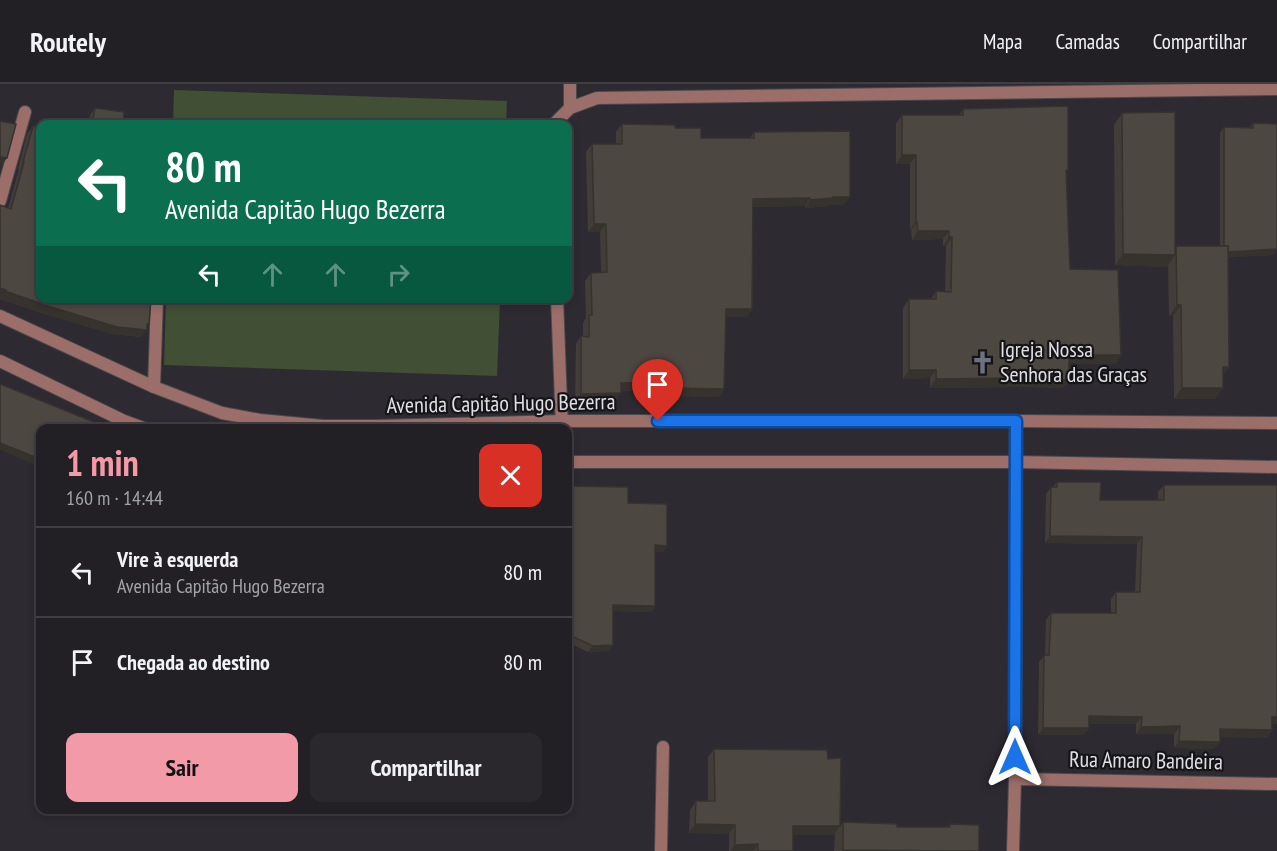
<!DOCTYPE html>
<html lang="pt">
<meta charset="utf-8">
<style>
:root{--surface:#222025;--page:#2a282d;--text:#f1f3f6;--muted:#a2a3a7;--line:#3f3e42;--accent:#f39aa9}
body{margin:0;font-family:"PT Sans Narrow",sans-serif;background:var(--page);color:var(--text);height:100vh;display:flex;flex-direction:column;font-size:22px;white-space:nowrap}
*{box-sizing:border-box;margin:0}
p{font-size:20px;color:var(--muted)}
.icon{flex:none;width:33px;height:33px;fill:none;stroke:currentColor;stroke-width:2;stroke-linecap:round;stroke-linejoin:round}
.map{position:relative;flex:1;overflow:hidden}
.side{position:absolute;left:36px;top:340px;width:536px;height:390px;display:flex;flex-direction:column;background:var(--surface);border-radius:12px;box-shadow:0 3px 9px #0003,0 0 0 2px var(--line)}
.side>*{flex:none}
.top-card{position:absolute;left:36px;top:36px;width:536px;height:183px;border-radius:12px;box-shadow:0 3px 9px #0003,0 0 0 2px var(--line);background:#0b6e4f;color:#fff;overflow:hidden}
.pin{position:absolute;display:grid;place-items:center;width:51px;height:51px;color:#fff;margin:-62px -26px;border-radius:50% 50% 50% 0;rotate:-45deg;box-shadow:0 0 6px #0007}
.pin .icon{rotate:45deg}
.me{position:absolute;width:66px;margin:-33px;rotate:0deg;stroke-linejoin:round;filter:drop-shadow(0 0 4px #0008)}
.turn{display:flex;align-items:center;gap:21px;height:126px;padding:0 30px;font-size:27px}
.turn .icon{width:78px;height:78px;stroke-width:2.5}
.turn b{display:block;font-size:42px;line-height:51px}
.lanes{display:flex;align-items:center;height:57px;padding:0 30px;background:#0003;justify-content:center;gap:30px;direction:ltr}
.lanes .off{opacity:.35}
.round{display:grid;place-items:center;flex:none;width:63px;height:63px;border-radius:12px;background:var(--page)}
.summary{display:flex;align-items:center;justify-content:space-between;height:102px;padding:0 30px}
h1{font-size:36px;font-weight:700;line-height:45px;color:var(--accent)}
.button{display:flex;gap:12px;margin-top:auto;padding:12px 30px}
.button a{flex:1;height:69px;border-radius:12px;background:var(--accent);color:#111;font-size:24px;font-weight:700;line-height:69px;text-align:center}
.button a+a{background:var(--page);color:var(--text)}
ul{padding:0;list-style:none}
li{display:flex;align-items:center;gap:18px;height:90px;padding:0 30px;border-top:2px solid var(--line)}
li div{flex:1}
li b{display:block;font-size:22px}
li em{font-style:normal}
header{display:flex;align-items:center;gap:36px;box-sizing:border-box;height:84px;padding:0 30px;background:var(--surface);border-bottom:2px solid var(--line)}
header strong{font-size:28px}
nav{display:flex;gap:33px;margin-inline-start:auto;font-size:21px}
.map>svg:first-child{display:block}
.green{fill:#414f35}
.lines{fill:none;stroke-linecap:round;stroke-linejoin:round}
.minor-casing{stroke:#4a484d;stroke-width:14}
.minor{stroke:#9b6e69;stroke-width:12}
.wall{fill:#423d39}
.shaded-wall{fill:#36322e}
.building{fill:#4d4742;stroke:#36322e;stroke-width:1.5}
.route-casing{stroke:#114b97;stroke-width:15}
.route{stroke:#1a73e8;stroke-width:10}
.labels{text-anchor:middle;dominant-baseline:central;stroke-width:4.5;stroke-linejoin:round;paint-order:stroke}
.poi-label{font-size:22px;fill:#e0dfe3;stroke:#151417;text-anchor:start}
.street-label{font-size:22px;fill:#e0dfe3;stroke:#151417}
</style>
<header>
<strong>Routely</strong>
<nav><a>Mapa</a><a>Camadas</a><a>Compartilhar</a></nav>
</header>
<div class="map">
<svg width="1277" height="767" viewBox="0 0 1277 767">
<rect width="100%" height="100%" fill="#2d2b31"/>
<g class="green">
<path d="M174,6L507,17L506,40H173Z"/>
<path d="M166,215H500L497,292L164,281Z"/>
</g>
<g class="lines">
<defs>
<g id="minor">
<path d="M570,0V24"/>
<path d="M554,40L570,24L597,14L1277,5"/>
<path d="M0,117L25,28"/>
<path d="M557,214L562,345"/>
<path d="M0,232L154,303L222,329L260,336L323,342H377L562,337H1016L1277,339"/>
<path d="M0,277L124,337L146,345"/>
<path d="M154,303L157,214"/>
<path d="M567,378H1016L1277,383"/>
<path d="M1015,695L1277,700"/>
<path d="M661,767L663,663"/>
<path d="M1013,767L1015,695L1016,337"/>
</g>
</defs>
<use href="#minor" class="minor-casing"/>
<use href="#minor" class="minor"/>
</g>
<g class="wall">
<path d="M95,24L123,40H88L90,31Z"/>
<path d="M963,25L1068,86L1066,88L1070,185L1121,271L1115,280L1069,279V296L1063,304L1023,303L930,304V294L903,295V224L909,215H931L936,207L945,208L946,162H943V155L912,156L911,146H910V80H896V40L902,31H959Z"/>
<path d="M1122,29L1175,164L1176,162H1220V49L1224,43L1250,44L1253,39L1277,165L1273,171L1228,173L1229,283L1223,290L1215,315H1174L1173,232H1169L1168,180L1167,183L1115,181L1114,41Z"/>
<path d="M622,40L675,44L701,54H750L754,48L844,121H828L827,122L805,124V122L753,123L752,225L747,233H726L724,305L719,313L667,312V306L621,307V309L615,317L575,318L576,260L581,252L583,253V239L586,234L585,197L591,189L601,188L600,148H588L586,68L592,60H616V48Z"/>
<path d="M33,42L147,242L141,253L112,250L45,230L0,215L8,124L19,85H18L27,50Z"/>
<path d="M1057,398L1100,416H1158V408L1164,401L1272,640V646L1267,654L1220,653L1214,665L1174,664V650H1136V640H1089V644L1083,651H1038L1039,578L1045,571L1046,536L1051,529H1111V515L1116,508H1135L1137,460L1045,459L1046,410L1051,403H1053Z"/>
<path d="M567,402L628,419L663,468L655,467V522L651,528L613,527V561L608,567L588,568L567,558Z"/>
<path d="M714,665L828,675L840,742L843,738L897,743H948L950,740L979,767H834L835,750L793,751V767H729V750L689,749L690,726L696,717H708V673Z"/>
</g>
<g class="shaded-wall">
<path d="M902,71H916L910,80H896Z"/>
<path d="M0,73L7,74L1,82L0,81Z"/>
<path d="M833,113H850L844,121H828L827,122L805,124L810,116Z"/>
<path d="M810,114L805,122L748,123L753,115Z"/>
<path d="M916,137L917,138L911,146H910Z"/>
<path d="M594,140H606L600,148H588Z"/>
<path d="M918,147H949L943,155L912,156Z"/>
<path d="M949,153H952L946,162H943Z"/>
<path d="M1277,165L1273,171L1220,174L1224,168Z"/>
<path d="M1123,170L1175,171L1167,183L1115,181Z"/>
<path d="M0,204L6,206L0,214Z"/>
<path d="M5,207L147,240H149L145,245L147,246L141,253L112,250L45,230L0,215Z"/>
<path d="M1177,221H1181L1173,232H1169Z"/>
<path d="M726,225H752L747,233H720Z"/>
<path d="M1069,271H1121L1115,280L1063,279Z"/>
<path d="M1223,283H1229L1221,294Z"/>
<path d="M909,286H936L930,294L903,295Z"/>
<path d="M1029,294L1069,296L1063,304L1023,303L930,304L936,295Z"/>
<path d="M672,298L667,306L615,307L621,299Z"/>
<path d="M672,304L724,305L719,313L667,312Z"/>
<path d="M1182,304H1223L1215,315H1174Z"/>
<path d="M621,309L615,317L575,318L581,310Z"/>
<path d="M0,359L40,375V383L0,366Z"/>
<path d="M1050,452L1142,453L1137,460L1045,459Z"/>
<path d="M655,461L667,462L663,468L651,467Z"/>
<path d="M613,521L655,522L651,528L609,527Z"/>
<path d="M613,561L608,567L588,568L593,562Z"/>
<path d="M1089,632L1142,633L1136,640H1084Z"/>
<path d="M1272,633H1277V640H1267Z"/>
<path d="M1180,642L1174,650H1136L1141,643Z"/>
<path d="M1043,644H1089L1083,651H1038Z"/>
<path d="M1220,645L1272,646L1267,654L1214,653Z"/>
<path d="M1179,657L1220,658L1214,665L1174,664Z"/>
<path d="M695,740L735,741L729,750L689,749Z"/>
<path d="M793,742H840L834,751H787Z"/>
<path d="M758,760L754,767H730L735,761Z"/>
<path d="M843,766L955,767H842Z"/>
</g>
<g class="building">
<path d="M1068,22V86H1066L1070,185L1118,186L1121,271H1069V296L1029,294L936,295V286H909V215H936V207L951,208L952,153H949V147H918L917,138L916,137V71H902V31H963V25Z"/>
<path d="M95,24L124,28L123,40H92Z"/>
<path d="M1175,28V171L1123,170L1122,29Z"/>
<path d="M0,37L16,40L7,74L0,73Z"/>
<path d="M1253,39L1277,40V165L1228,168V162H1224V43L1253,44Z"/>
<path d="M622,40L675,41V44H701V54H754V48L850,47V113H833L832,114L810,116V114L753,115L752,225H726L724,305L672,304V298L621,299V309L581,310V252L589,253V231H592L591,189L607,188L606,140H594L592,60H622Z"/>
<path d="M33,42L40,44V214H151L149,240H147V246L117,243L51,223L5,207L6,206L0,204V121L11,125L24,78H23Z"/>
<path d="M1176,162H1228L1229,283H1223V304H1182L1181,221H1177Z"/>
<path d="M0,300L111,345H40V375L0,359Z"/>
<path d="M1057,398H1101L1100,416H1164V401H1277V633H1272V646L1220,645V658L1179,657L1180,642L1141,643L1142,633L1089,632V644H1043L1044,571H1049L1051,529H1116V508H1140L1142,453L1050,452L1051,403H1057Z"/>
<path d="M567,402L628,403V419L667,420V462L655,461V522L613,521V561L593,562L567,550Z"/>
<path d="M714,665L827,666L828,675L841,674L840,742H793V767H758V760L735,761V741L695,740L696,717H715Z"/>
<path d="M843,738L897,740V743H950V740L979,741V767L843,766Z"/>
</g>
<g class="lines">
<defs>
<path id="route" d="M658,337H1016L1015,673"/>
</defs>
<use href="#route" class="route-casing"/>
<use href="#route" class="route"/>
</g>
<defs>
<symbol id="church-bare" viewBox="-9 -9 18 18"><path d="M-1.2-6h2.4v3.5h3.3v2.4h-3.3V6h-2.4V-.1h-3.3v-2.4h3.3Z" fill="#6b7280" stroke="#151417" stroke-width="2.5" paint-order="stroke"/></symbol>
</defs>
<g fill-rule="evenodd">
<use href="#church-bare" x="966" y="262" width="33" height="33"/>
</g>
<g class="labels">
<g class="poi-label">
<text x="1000" y="265">Igreja Nossa<tspan x="1000" dy="25">Senhora das Graças</tspan></text>
</g>
<g class="street-label">
<text transform="translate(501 319) rotate(-1)">Avenida Capitão Hugo Bezerra</text>
<text transform="translate(1146 676) rotate(1)">Rua Amaro Bandeira</text>
</g>
</g>
</svg>
<div class="pin" style="left:658px;top:337px;background:#d93025"><svg class="icon" aria-label="arrive" viewBox="0 0 24 24"><path d="M6 21V4h12l-3 4 3 4H6"/></svg></div>
<svg class="me" style="left:1015px;top:673px" viewBox="-20 -20 40 40"><path d="M0-17L14 15 0 8-14 15z" fill="#1a73e8" stroke="#fff" stroke-width="4"/></svg>
<div class="top-card">
<div class="turn"><svg class="icon" aria-label="left" viewBox="0 0 24 24"><path d="M17 20v-9H6M10 6l-5 5 5 5"/></svg><div><b>80 m</b>Avenida Capitão Hugo Bezerra</div></div>
<div class="lanes"><svg class="icon" aria-label="left" viewBox="0 0 24 24"><path d="M17 20v-9H6M10 6l-5 5 5 5"/></svg><svg class="icon off" aria-label="ahead" viewBox="0 0 24 24"><path d="M12 20V5M6 11l6-6 6 6"/></svg><svg class="icon off" aria-label="ahead" viewBox="0 0 24 24"><path d="M12 20V5M6 11l6-6 6 6"/></svg><svg class="icon off" aria-label="right" viewBox="0 0 24 24"><path d="M7 20v-9h11M14 6l5 5-5 5"/></svg></div>
</div>
<section class="side">
<div class="summary"><div><h1>1 min</h1><p>160 m · 14:44</p></div><a class="round" style="background:#d93025;color:#fff"><svg class="icon" aria-label="close" viewBox="0 0 24 24"><path d="M6 6l12 12M18 6L6 18"/></svg></a></div>
<ul>
<li><svg class="icon" aria-label="left" viewBox="0 0 24 24"><path d="M17 20v-9H6M10 6l-5 5 5 5"/></svg><div><b>Vire à esquerda</b><p>Avenida Capitão Hugo Bezerra</p></div><em>80 m</em></li>
<li><svg class="icon" aria-label="arrive" viewBox="0 0 24 24"><path d="M6 21V4h12l-3 4 3 4H6"/></svg><div><b>Chegada ao destino</b></div><em>80 m</em></li>
</ul>
<div class="button"><a>Sair</a><a>Compartilhar</a></div>
</section>
</div>
